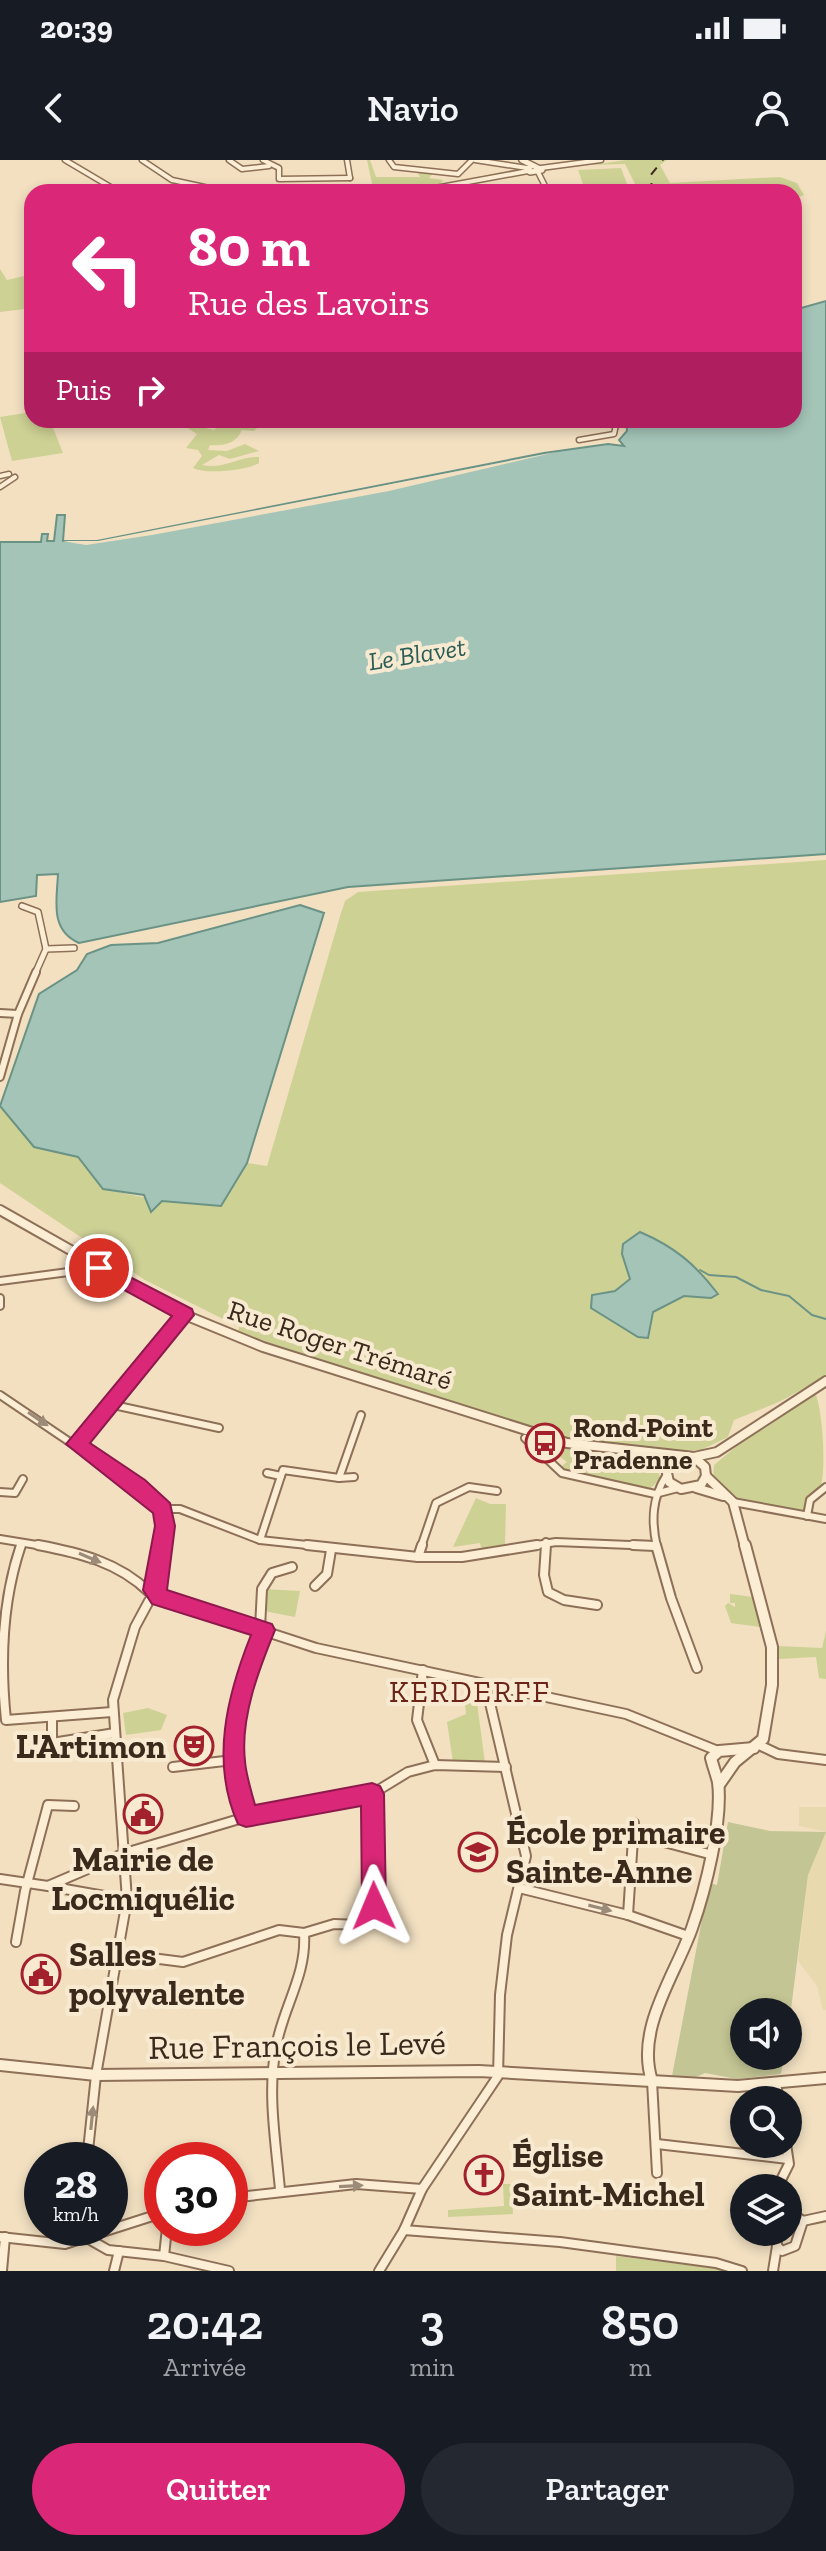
<!DOCTYPE html>
<html lang="fr">
<meta charset="utf-8">
<style>
:root{--surface:#171b24;--page:#242831;--text:#f1f3f6;--muted:#9ea1a6;--accent:#db2777}
body{margin:0;font-family:"Zilla Slab",serif;background:var(--page);color:var(--text);height:100vh;display:flex;flex-direction:column;font-size:30px;white-space:nowrap}
*{box-sizing:border-box;margin:0}
p{font-size:26px;color:var(--muted)}
.icon{flex:none;width:44px;height:44px;fill:none;stroke:currentColor;stroke-width:2;stroke-linecap:round;stroke-linejoin:round}
.map{position:relative;height:2111px;overflow:hidden}
.drawer{display:flex;flex-direction:column;background:var(--surface);flex:1}
.drawer>*{flex:none}
.banner{position:absolute;left:24px;top:24px;width:778px;height:244px;border-radius:24px;box-shadow:0 4px 12px #0003;background:#db2777;color:#fff;overflow:hidden}
.tools{position:absolute;left:730px;top:1838px;display:grid;gap:16px}
.tools a{display:grid;place-items:center;width:72px;height:72px;border-radius:50%;background:var(--surface);box-shadow:0 4px 12px #0003;font-size:40px}
.speed{position:absolute;left:24px;top:1982px;display:flex;gap:16px;font-size:40px;font-weight:700;text-align:center}
.speed>*{display:grid;place-content:center;width:104px;height:104px;border-radius:50%;background:var(--surface);box-shadow:0 4px 12px #0003;line-height:1}
.speed small{font-size:20px;font-weight:400}
.speed .limit{border:12px solid #d22;background:#fff;color:#111}
.pin{position:absolute;display:grid;place-items:center;width:68px;height:68px;color:#fff;margin:-34px;border:4px solid #fff;border-radius:50%;box-shadow:0 2px 8px #0007}
.me{position:absolute;width:88px;margin:-44px;rotate:359deg;stroke-linejoin:round;filter:drop-shadow(0 0 6px #0008)}
.turn{display:flex;align-items:center;gap:28px;height:168px;padding:0 32px;font-size:36px}
.turn .icon{width:104px;height:104px;stroke-width:2.5}
.turn b{display:block;font-size:56px;line-height:68px}
.then{display:flex;align-items:center;height:76px;padding:0 32px;background:#0003;gap:16px;font-size:30px}
.eta{display:flex;justify-content:space-evenly;align-items:center;height:136px;text-align:center}
.eta b{font-size:48px;font-weight:600;line-height:56px}
.button{display:flex;gap:16px;margin-top:auto;padding:16px 32px}
.button a{flex:1;height:92px;border-radius:48px;background:var(--accent);color:#fff;font-size:32px;font-weight:600;line-height:92px;text-align:center}
.button a+a{background:var(--page);color:var(--text)}
.status{display:flex;justify-content:space-between;align-items:center;height:56px;padding:0 40px;background:var(--surface);direction:ltr}
.status svg{height:22px;fill:currentColor}
header{display:flex;justify-content:space-between;align-items:center;height:104px;padding:0 32px;background:var(--surface);font-size:36px;font-weight:600}
.map>svg:first-child{display:block}
.farmland{fill:#e8daae}
.green{fill:#ced194}
.cemetery{fill:#c3c594}
.water{fill:#a4c4b8;stroke:#6a9386;stroke-width:2}
.pier{fill:#f2e0c1}
.lines{fill:none;stroke-linecap:round;stroke-linejoin:round}
.stream{stroke:#6a9386;stroke-width:2}
.minor-far3-casing{stroke:#8d7057;stroke-width:7}
.minor-far2-casing{stroke:#8d7057;stroke-width:8}
.minor-far1-casing{stroke:#8d7057;stroke-width:10}
.minor-casing{stroke:#8d7057;stroke-width:12}
.tertiary-far2-casing{stroke:#8d7057;stroke-width:8}
.tertiary-far1-casing{stroke:#8d7057;stroke-width:12}
.tertiary-casing{stroke:#8d7057;stroke-width:14}
.minor-far3{stroke:#fcedd5;stroke-width:4}
.minor-far2{stroke:#fcedd5;stroke-width:5}
.minor-far1{stroke:#fcedd5;stroke-width:6}
.minor{stroke:#fcedd5;stroke-width:8}
.tertiary-far2{stroke:#fcedd5;stroke-width:5}
.tertiary-far1{stroke:#fcedd5;stroke-width:8}
.tertiary{stroke:#fcedd5;stroke-width:10}
.rail{stroke:#3b291c;stroke-width:2;stroke-dasharray:9 9;stroke-linecap:butt}
.oneway{fill:#9c8b78}
.route{fill:#db2777;stroke:#8e194d;stroke-width:2}
.labels{text-anchor:middle;dominant-baseline:central;stroke-width:8;stroke-linejoin:round;paint-order:stroke}
.far-water-label{font-size:26px;font-style:italic;fill:#2a5d56;stroke:#f8ead1}
.street-label{font-size:28px;fill:#3b291c;stroke:#f8ead1}
.poi-label{font-size:28px;font-weight:bold;fill:#3b291c;stroke:#f8ead1;text-anchor:start}
.neighbourhood-label{font-size:30px;letter-spacing:2px;fill:#6c2318;stroke:#f8ead1}
.near-poi-label{font-size:34px;font-weight:bold;fill:#3b291c;stroke:#f8ead1;text-anchor:start}
.near-street-label{font-size:34px;fill:#3b291c;stroke:#f8ead1}
</style>
<div class="status"><b>20:39</b><svg viewBox="0 0 49 12"><path d="M0 12V9h3v3zM5 12V6h3v6zM10 12V3h3v9zM15 12V0h3v12zM26 1h20v11H26zM47 4h2v5h-2z"/></svg></div>
<header><svg class="icon" aria-label="back" viewBox="0 0 24 24"><path d="M15 5l-7 7 7 7"/></svg>Navio<svg class="icon" aria-label="person" viewBox="0 0 24 24"><circle cx="12" cy="8" r="4"/><path d="M4 21q1-7 8-7t8 7"/></svg></header>
<div class="map">
<svg width="826" height="2111" viewBox="0 0 826 2111">
<rect width="100%" height="100%" fill="#f2e0c1"/>
<path class="farmland" d="M799,1647H826V1850H823L817,1826L798,1801L808,1715L826,1672L799,1666Z"/>
<g class="green">
<path d="M367,0H370L376,17H420L416,10L434,12L429,18L443,20L440,25L516,9L521,11L438,27L373,28Z"/>
<path d="M626,0H667L660,5L670,23L780,17L797,23L804,35L794,39V32H639L625,4L591,5Z"/>
<path d="M621,8L630,32H586L578,10Z"/>
<path d="M0,109L7,120L32,114V148L0,152Z"/>
<path d="M32,252V260H50L63,293L12,301L0,257Z"/>
<path d="M199,260L197,266L214,270L224,260L257,262L259,266L254,271L242,270C236,284 224,286 210,285L208,290L227,291L245,284L259,291L230,299L219,295L202,305C223,310 239,296 259,297V303C247,310 207,315 193,308L202,296L198,290L186,288L197,274L178,262Z"/>
<path d="M826,700V1216L779,1242L734,1260L728,1277L701,1290L682,1291L569,1279L238,1173L239,1167L145,1120L0,1023V946L34,987L78,997L103,1029L162,1041L221,1046L247,1003L267,1006L341,753L345,741L358,732Z"/>
<path d="M815,1232C823,1252 826,1307 821,1325C817,1330 810,1334 806,1337L804,1352L733,1338L713,1318L714,1305L749,1276Z"/>
<path d="M538,1280L548,1286L549,1283C579,1291 635,1289 657,1304L660,1319L648,1331L558,1309L567,1302L556,1294L548,1299L534,1286Z"/>
<path d="M476,1338L490,1344H506L505,1385L482,1390L480,1383L453,1387Z"/>
<path d="M264,1429L300,1431L295,1457L264,1451Z"/>
<path d="M730,1434L753,1437L760,1467L731,1463L725,1446L728,1443L735,1447V1443H730Z"/>
<path d="M826,1471V1519L819,1518L816,1497L779,1499L778,1486L822,1488Z"/>
<path d="M465,1543H477L485,1603L453,1602L447,1562L466,1554Z"/>
<path d="M148,1548L167,1555L161,1570L126,1575L123,1553Z"/>
<path d="M503,2024H511L513,2054L448,2057V2050L504,2046Z"/>
<path d="M616,2096L736,2111H616Z"/>
</g>
<path class="cemetery" d="M728,1662L770,1671L826,1672L808,1715L788,1873V1852H744V1896H784L781,1914L737,1919L705,1913L696,1917L672,1916L709,1723L717,1725Z"/>
<g class="water">
<path d="M826,141V694L348,727L79,783C49,770 57,739 58,714L37,715L36,736L0,742V382H41L42,374H48L47,381H54L57,355H65L63,381H97L544,293L608,284L624,286L619,280L627,271L626,260H794V150Z"/>
<path d="M300,745L324,753L247,1003L221,1046L162,1041L151,1052L144,1035L103,1029L78,997L34,987L0,946L39,834L77,810L87,794L111,785L158,783Z"/>
<path d="M640,1072C675,1087 695,1104 718,1134L711,1138L684,1136L653,1152L648,1178L638,1177L591,1148L592,1135L615,1131L630,1119L622,1094L623,1084Z"/>
</g>
<path class="pier" d="M556,292L389,331L152,375L86,385L62,381H98Z"/>
<g class="lines">
<path class="stream" d="M700,1110L709,1115L736,1117L761,1130L789,1136L812,1155L826,1159"/>
<defs>
<g id="minor-far3">
<path d="M65,0L119,32"/>
<path d="M142,0L172,20L209,28L430,29L528,11"/>
<path d="M229,0L242,9L269,6"/>
<path d="M263,0L279,8V19L350,18"/>
<path d="M347,0L350,18"/>
<path d="M389,0L394,7L458,14L472,0"/>
<path d="M475,0L527,8"/>
<path d="M541,8L601,0"/>
<path d="M538,12L548,32"/>
<path d="M161,31L202,32"/>
<path d="M579,280L614,274L617,260"/>
<path d="M0,316L9,314"/>
<path d="M0,327L15,317"/>
</g>
<g id="minor-far2">
<path d="M22,746L38,752L46,789L35,814"/>
<path d="M46,789L74,788"/>
</g>
<g id="minor-far1">
<path d="M0,853L18,854"/>
<path d="M0,917L18,854L36,812"/>
<path d="M0,1121L99,1108"/>
<path d="M0,1138V1146"/>
<path d="M0,1235L157,1341L165,1366L161,1387"/>
<path d="M109,1244L219,1268"/>
<path d="M525,1278L562,1313L655,1334L678,1328"/>
<path d="M76,1284L185,1155"/>
<path d="M267,1313L281,1316"/>
<path d="M339,1318L354,1317"/>
<path d="M0,1332L15,1333L23,1319"/>
<path d="M733,1342L826,1359"/>
<path d="M162,1349H180L260,1380L326,1387"/>
<path d="M807,1356L810,1340L826,1327"/>
<path d="M0,1379L49,1387"/>
<path d="M260,1380L283,1310L339,1318L361,1255"/>
<path d="M21,1387L22,1383"/>
<path d="M421,1387L436,1343L469,1327L497,1331"/>
<path d="M524,1387L556,1382L655,1386"/>
<path d="M546,1387V1382"/>
<path d="M657,1387C651,1361 652,1338 666,1316"/>
</g>
<g id="minor">
<path d="M21,1385C2,1441 0,1502 6,1560L112,1552"/>
<path d="M38,1385C80,1393 118,1402 149,1432"/>
<path d="M307,1385L418,1397H462L537,1385"/>
<path d="M546,1385L544,1415L548,1432L564,1440L597,1445"/>
<path d="M633,1385L655,1386"/>
<path d="M656,1385L671,1438L697,1508"/>
<path d="M418,1397L422,1385"/>
<path d="M315,1426L327,1414L331,1390"/>
<path d="M153,1430L161,1385"/>
<path d="M153,1430L160,1437L316,1488L626,1554L718,1591"/>
<path d="M260,1468L262,1429L272,1413L292,1407"/>
<path d="M423,1510L417,1560L435,1605"/>
<path d="M52,1557V1583L115,1573"/>
<path d="M759,1585L778,1594L826,1600"/>
<path d="M173,1607L233,1600"/>
<path d="M246,1657C228,1579 233,1544 264,1470"/>
<path d="M634,1674L709,1694"/>
<path d="M0,1719L48,1726L125,1693L246,1657L372,1634L408,1612L435,1605L506,1607"/>
<path d="M48,1726L127,1740"/>
<path d="M519,1728L628,1755L688,1776"/>
<path d="M628,1755L634,1663"/>
<path d="M16,1782L25,1731L48,1645L74,1646"/>
<path d="M120,1794L183,1802L279,1770L304,1773L334,1764L361,1765L369,1761L374,1746L372,1634"/>
<path d="M652,1921L657,2013"/>
<path d="M776,1924L779,1940"/>
<path d="M657,1984L788,1999"/>
<path d="M87,2000L96,1915L127,1740L113,1540L135,1467L149,1441"/>
<path d="M777,2028L789,2004L786,1984"/>
<path d="M280,2030C276,1983 267,1933 276,1887C283,1847 307,1815 304,1773"/>
<path d="M230,2038L356,2024L422,2029"/>
<path d="M803,2061L826,2056"/>
<path d="M404,2070L560,2082L716,2103L742,2111"/>
<path d="M776,2072L777,2086L782,2091L795,2086L803,2061L788,2051"/>
<path d="M0,2077L65,2084L162,2053"/>
<path d="M87,2078L108,2090L164,2096L229,2111"/>
<path d="M164,2096L167,2068"/>
<path d="M2,2111L5,2077"/>
<path d="M114,2111L119,2091"/>
<path d="M379,2111L404,2070L422,2029L498,1916L500,1835L507,1775L526,1696L486,1526"/>
<path d="M773,2111L777,2086"/>
</g>
<path id="tertiary-far2" d="M522,0L542,10L530,12L527,10L530,7"/>
<g id="tertiary-far1">
<path d="M0,1050L185,1155L263,1187L567,1283L694,1297L705,1307L706,1316L701,1325L681,1329L669,1322L666,1308L679,1297"/>
<path d="M694,1297L717,1292L826,1221"/>
<path d="M706,1316L733,1342L745,1387"/>
<path d="M696,1328L723,1336"/>
</g>
<g id="tertiary">
<path d="M719,1625L735,1602L763,1579L772,1525V1487L745,1385"/>
<path d="M0,1905L96,1915L479,1911L738,1926L826,1918"/>
<path d="M652,1921C635,1869 675,1816 692,1768C705,1731 723,1661 718,1622C716,1614 713,1606 711,1598L719,1591L754,1588"/>
</g>
</defs>
<use href="#minor-far3" class="minor-far3-casing"/>
<use href="#minor-far2" class="minor-far2-casing"/>
<use href="#minor-far1" class="minor-far1-casing"/>
<use href="#minor" class="minor-casing"/>
<use href="#tertiary-far2" class="tertiary-far2-casing"/>
<use href="#tertiary-far1" class="tertiary-far1-casing"/>
<use href="#tertiary" class="tertiary-casing"/>
<use href="#minor-far3" class="minor-far3"/>
<use href="#minor-far2" class="minor-far2"/>
<use href="#minor-far1" class="minor-far1"/>
<use href="#minor" class="minor"/>
<use href="#tertiary-far2" class="tertiary-far2"/>
<use href="#tertiary-far1" class="tertiary-far1"/>
<use href="#tertiary" class="tertiary"/>
<path class="rail" d="M653,32L650,16L663,0"/>
</g>
<defs><path id="oneway-solid" d="M-6-.8H1V-3.2L6.5 0L1 3.2V.8H-6Z" transform="scale(2)"/></defs>
<g class="oneway">
<use href="#oneway-solid" transform="translate(38 1259) rotate(34)"/>
<use href="#oneway-solid" transform="translate(90 1398) rotate(23)"/>
<use href="#oneway-solid" transform="translate(600 1748) rotate(14)"/>
<use href="#oneway-solid" transform="translate(92 1958) rotate(-84)"/>
<use href="#oneway-solid" transform="translate(351 2026) rotate(-3)"/>
</g>
<path class="route" d="M99,1101L192,1149L194,1155L90,1283L145,1320L170,1343L175,1366L167,1430L272,1464L275,1470C259,1509 240,1558 245,1601C246,1615 251,1630 255,1645L372,1623L380,1626L384,1634L386,1746L382,1754L374,1757L366,1754L362,1746L361,1646L246,1667L238,1664C210,1602 227,1535 251,1475L152,1444L143,1430L155,1366L153,1353L66,1284L172,1156L93,1113L90,1108Z"/>
<defs>
<symbol id="bus-ring" viewBox="-11 -11 22 22"><circle r="9.5" fill="#f8ead1" stroke="#a2212c" stroke-width="1.5"/><path d="M-5-6H5V4H4V6H2V4H-2V6H-4V4H-5ZM-3.5-4V0h7V-4ZM-3.5 1.2v1.5H-2V1.2ZM2 1.2v1.5H3.5V1.2Z" fill="#a2212c"/></symbol>
<symbol id="theatre-ring" viewBox="-11 -11 22 22"><circle r="9.5" fill="#f8ead1" stroke="#a2212c" stroke-width="1.5"/><path d="M-5-5.5Q0-4 5-5.5V0Q5 5 0 6Q-5 5-5 0ZM-3.3-2.5H-1v1.5H-3.3ZM1-2.5H3.3v1.5H1ZM-2.8 1Q0 5.5 2.8 1Z" fill="#a2212c"/></symbol>
<symbol id="civic-ring" viewBox="-11 -11 22 22"><circle r="9.5" fill="#f8ead1" stroke="#a2212c" stroke-width="1.5"/><path d="M-.6-6.5H3V-4.5H.6V-3L4-1V1h2V6H-6V1h2V-1L-.6-3ZM-1.2 2.5V6h2.4V2.5Z" fill="#a2212c"/></symbol>
<symbol id="school-ring" viewBox="-11 -11 22 22"><circle r="9.5" fill="#f8ead1" stroke="#a2212c" stroke-width="1.5"/><path d="M0-5L7-2L0 1L-7-2ZM-4 1L0 2.5L4 1V4Q0 6-4 4Z" fill="#a2212c"/></symbol>
<symbol id="church-ring" viewBox="-11 -11 22 22"><circle r="9.5" fill="#f8ead1" stroke="#a2212c" stroke-width="1.5"/><path d="M-1.2-6h2.4v3.5h3.3v2.4h-3.3V6h-2.4V-.1h-3.3v-2.4h3.3Z" fill="#a2212c"/></symbol>
</defs>
<g fill-rule="evenodd">
<use href="#bus-ring" x="523" y="1261" width="44" height="44"/>
<use href="#theatre-ring" x="172" y="1564" width="44" height="44"/>
<use href="#civic-ring" x="121" y="1632" width="44" height="44"/>
<use href="#school-ring" x="456" y="1670" width="44" height="44"/>
<use href="#civic-ring" x="19" y="1792" width="44" height="44"/>
<use href="#church-ring" x="462" y="1993" width="44" height="44"/>
</g>
<g class="labels">
<g class="far-water-label">
<text transform="translate(417 494) rotate(-9)">Le Blavet</text>
</g>
<g class="street-label">
<text transform="translate(340 1185) rotate(18)">Rue Roger Trémaré</text>
</g>
<g class="poi-label">
<text x="573" y="1267">Rond-Point<tspan x="573" dy="32">Pradenne</tspan></text>
</g>
<g class="neighbourhood-label">
<text x="470" y="1532">KERDERFF</text>
</g>
<g class="near-poi-label">
<text x="166" y="1586" text-anchor="end">L'Artimon</text>
<text x="506" y="1672">École primaire<tspan x="506" dy="39">Sainte-Anne</tspan></text>
<text x="143" y="1699" text-anchor="middle">Mairie de<tspan x="143" dy="39">Locmiquélic</tspan></text>
<text x="69" y="1794">Salles<tspan x="69" dy="39">polyvalente</tspan></text>
<text x="512" y="1995">Église<tspan x="512" dy="39">Saint-Michel</tspan></text>
</g>
<g class="near-street-label">
<text transform="translate(297 1885) rotate(-1)">Rue François le Levé</text>
</g>
</g>
</svg>
<div class="tools">
<a><svg class="icon" aria-label="sound" viewBox="0 0 24 24"><path d="M4 9h4l5-4v14l-5-4H4zM17 9q2 3 0 6"/></svg></a>
<a><svg class="icon" aria-label="search" viewBox="0 0 24 24"><circle cx="10" cy="10" r="6"/><path d="M15 15l6 6"/></svg></a>
<a><svg class="icon" aria-label="layers" viewBox="0 0 24 24"><path d="M12 4l9 5-9 5-9-5zM3 14l9 5 9-5"/></svg></a>
</div>
<div class="speed"><div>28<small>km/h</small></div><div class="limit">30</div></div>
<div class="pin" style="left:99px;top:1108px;background:#d93025"><svg class="icon" aria-label="arrive" viewBox="0 0 24 24"><path d="M6 21V4h12l-3 4 3 4H6"/></svg></div>
<svg class="me" style="left:374px;top:1746px" viewBox="-20 -20 40 40"><path d="M0-17L14 15 0 8-14 15z" fill="#db2777" stroke="#fff" stroke-width="4"/></svg>
<div class="banner">
<div class="turn"><svg class="icon" aria-label="left" viewBox="0 0 24 24"><path d="M17 20v-9H6M10 6l-5 5 5 5"/></svg><div><b>80 m</b>Rue des Lavoirs</div></div>
<div class="then">Puis<svg class="icon" aria-label="right" viewBox="0 0 24 24"><path d="M7 20v-9h11M14 6l5 5-5 5"/></svg></div>
</div>
</div>
<section class="drawer">
<div class="eta">
<div><b>20:42</b><p>Arrivée</p></div>
<div><b>3</b><p>min</p></div>
<div><b>850</b><p>m</p></div>
</div>
<div class="button"><a>Quitter</a><a>Partager</a></div>
</section>
